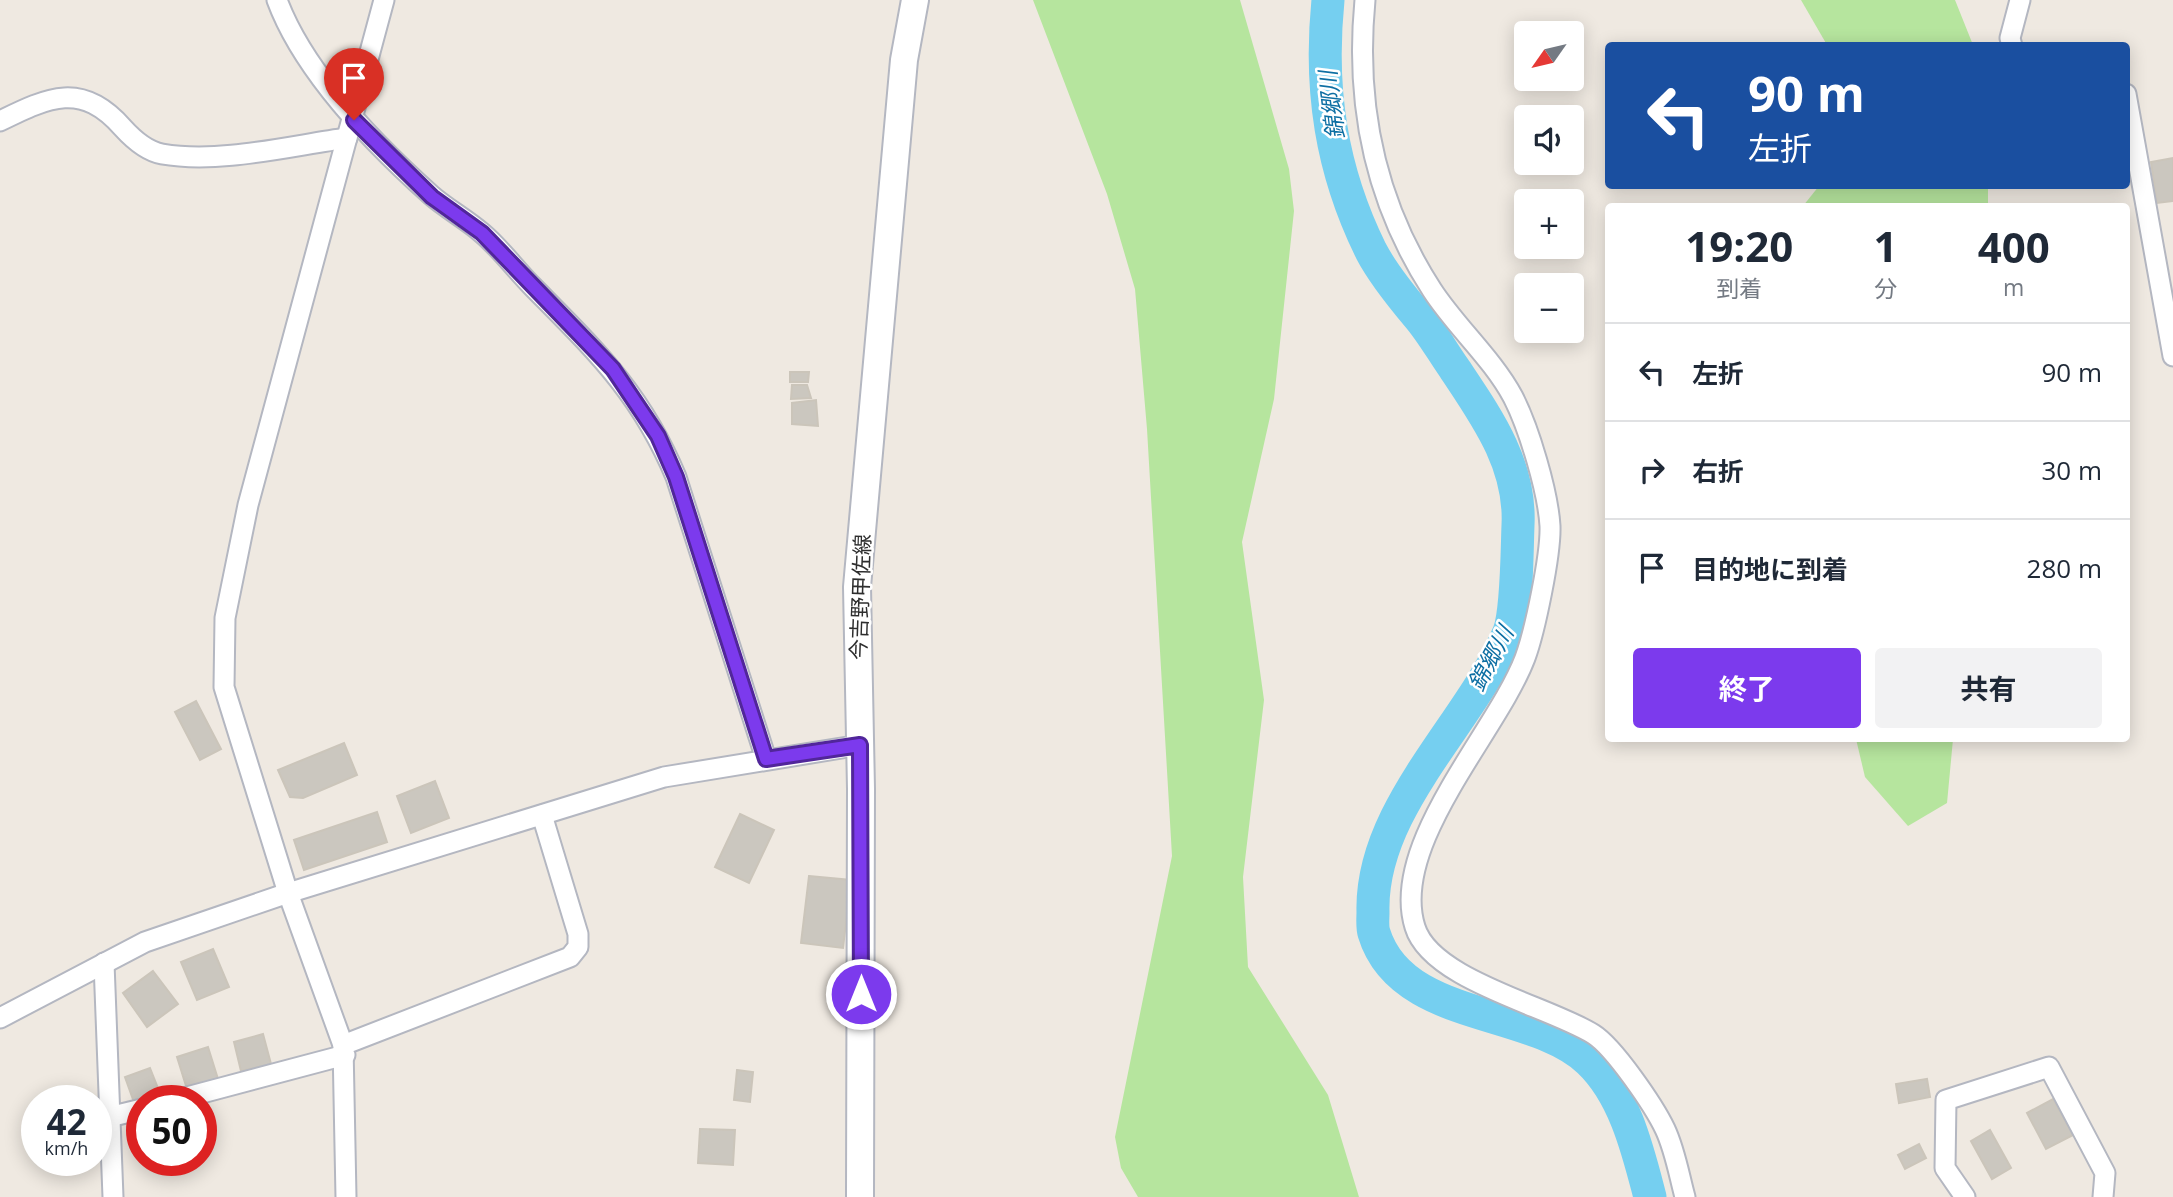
<!DOCTYPE html>
<html lang="ja">
<head>
<meta charset="utf-8">
<style>
  :root { --surface:#fff; --page:#f2f2f3; --text:#1f2937; --muted:#747a83; --line:#e0e1e3; --accent:#7c3aed }
  body { margin:0; font-family:"Open Sans","Noto Sans JP",sans-serif; background:var(--page); color:var(--text); height:100vh; display:flex; flex-direction:column; font-size:26px; white-space:nowrap }
  * { box-sizing:border-box; margin:0 }
  p { font-size:23px; color:var(--muted) }
  .icon { flex:none; width:38px; height:38px; fill:none; stroke:currentColor; stroke-width:2; stroke-linecap:round; stroke-linejoin:round }
  .map { position:relative; flex:1; overflow:hidden }
  .details { position:absolute; left:1605px; top:203px; width:525px; height:539px; display:flex; flex-direction:column; background:var(--surface); border-radius:7px; box-shadow:0 4px 18px #0003 }
  .details>* { flex:none }
  .top-card { position:absolute; left:1605px; top:42px; width:525px; height:147px; border-radius:7px; box-shadow:0 4px 18px #0003; background:#1a4fa0; color:#fff; overflow:hidden }
  .needle { width:46px; rotate:236deg }
  .buttons { position:absolute; left:1514px; top:21px; display:grid; gap:14px }
  .buttons a { display:grid; place-items:center; width:70px; height:70px; border-radius:7px; background:var(--surface); box-shadow:0 4px 18px #0003; font-size:35px }
  .speed { position:absolute; left:21px; top:1085px; display:flex; gap:14px; font-size:35px; font-weight:700; text-align:center }
  .speed>* { display:grid; place-content:center; width:91px; height:91px; border-radius:50%; background:var(--surface); box-shadow:0 4px 18px #0003; line-height:1 }
  .speed small { font-size:18px; font-weight:400 }
  .speed .limit { border:10px solid #d22; background:#fff; color:#111 }
  .pin { position:absolute; display:grid; place-items:center; width:60px; height:60px; color:#fff; margin:-72px -30px; border-radius:50% 50% 50% 0; rotate:-45deg; box-shadow:0 0 7px #0007 }
  .pin .icon { rotate:45deg }
  .me { position:absolute; width:77px; margin:-38px; rotate:0deg; stroke-linejoin:round; filter:drop-shadow(0 0 5px #0008) }
  .turn { display:flex; align-items:center; gap:24px; height:147px; padding:0 28px; font-size:32px }
  .turn .icon { width:91px; height:91px; stroke-width:2.5 }
  .turn b { display:block; font-size:49px; line-height:60px }
  .eta { display:flex; justify-content:space-evenly; align-items:center; height:119px; text-align:center }
  .eta b { font-size:42px; font-weight:700; line-height:49px }
  .action { display:flex; gap:14px; margin-top:auto; padding:14px 28px }
  .action a { flex:1; height:80px; border-radius:7px; background:var(--accent); color:#fff; font-size:28px; font-weight:700; line-height:80px; text-align:center }
  .action a+a { background:var(--page); color:var(--text) }
  ul { padding:0; list-style:none }
  li { display:flex; align-items:center; gap:21px; height:98px; padding:0 28px; border-top:2px solid var(--line) }
  li div { flex:1 }
  li b { display:block; font-size:26px }
  li em { font-style:normal }
  .map>svg:first-child { display:block }
  .green { fill:#b6e59e }
  .lines { fill:none; stroke-linecap:round; stroke-linejoin:round }
  .river { stroke:#75cff0; stroke-width:33 }
  .building { fill:#cbc7bf; stroke:#cbc5ba; stroke-width:2 }
  .street-casing { stroke:#b4b7c1; stroke-width:23 }
  .secondary-casing { stroke:#b4b7c1; stroke-width:30 }
  .street { stroke:#fff; stroke-width:19 }
  .secondary { stroke:#fff; stroke-width:26 }
  .route-casing { stroke:#51269a; stroke-width:18 }
  .route { stroke:#7c3aed; stroke-width:12 }
  .labels { text-anchor:middle; dominant-baseline:central; stroke-width:5; stroke-linejoin:round; paint-order:stroke }
  .street-label { font-size:21px; fill:#2e2e2e; stroke:#fff }
  .water-label { font-size:23px; font-style:italic; fill:#0d6fa3; stroke:#fff }
</style>
</head>
<body>
<div class="map">
<svg width="2173" height="1197" viewBox="0 0 2173 1197">
  <rect width="100%" height="100%" fill="#efe9e1"/>
  <g class="green">
    <polygon points="1033,0 1240,0 1289,169 1294,211 1274,399 1242,542 1264,700 1243,877 1248,967 1328,1095 1359,1197 1138,1197 1121,1168 1115,1137 1172,856 1147,429 1135,289 1107,194"/>
    <polygon points="1801,0 1955,0 1973,45 1827,45"/>
    <polygon points="1819,186 1988,186 1988,206 1803,206"/>
    <polygon points="1856,739 1953,739 1947,803 1908,826 1865,777"/>
  </g>
  <g class="lines">
    <path class="river" d="M1328 0C1319 89 1331 170 1371 251 1383 274 1401 296 1417 315 1431 331 1442 351 1454 368 1486 416 1521 464 1518 525 1517 550 1517 611 1509 632 1471 723 1370 808 1373 912 1373 918 1372 927 1374 933 1401 1022 1532 1007 1589 1061 1625 1095 1638 1151 1650 1197"/>
  </g>
  <g class="building">
    <polygon points="2173,158 2173,201 2157,203 2151,162"/>
    <polygon points="790,372 809,372 808,382 790,382"/>
    <polygon points="792,385 807,385 811,398 791,399"/>
    <polygon points="816,400 818,426 792,424 792,403"/>
    <polygon points="196,701 221,749 200,760 175,712"/>
    <polygon points="344,743 357,775 303,798 290,797 278,770"/>
    <polygon points="435,781 449,818 411,833 397,796"/>
    <polygon points="377,812 387,842 304,870 294,840"/>
    <polygon points="740,814 774,830 749,883 715,867"/>
    <polygon points="809,876 851,880 843,948 801,943"/>
    <polygon points="213,949 229,987 197,1000 181,962"/>
    <polygon points="153,971 178,1004 147,1027 123,993"/>
    <polygon points="263,1034 271,1064 241,1071 234,1042"/>
    <polygon points="208,1047 218,1079 187,1089 177,1057"/>
    <polygon points="150,1068 161,1096 135,1105 125,1077"/>
    <polygon points="737,1070 753,1072 750,1102 734,1100"/>
    <polygon points="1927,1079 1930,1097 1899,1103 1896,1084"/>
    <polygon points="2053,1099 2073,1135 2046,1149 2027,1113"/>
    <polygon points="700,1129 735,1130 733,1165 698,1163"/>
    <polygon points="1990,1130 2011,1168 1992,1179 1971,1141"/>
    <polygon points="1919,1144 1926,1158 1905,1169 1898,1155"/>
  </g>
  <g class="lines">
    <defs>
      <g id="street">
        <path d="M277 0C304 73 374 144 431 195 447 209 466 219 482 233 501 249 516 270 533 287 595 350 641 393 676 477L766 759"/>
        <path d="M1365 0C1355 103 1375 202 1432 290 1456 327 1492 358 1513 397 1529 428 1548 492 1550 526 1551 554 1535 631 1525 658 1497 732 1389 844 1415 927 1431 980 1548 1006 1593 1034 1614 1047 1654 1106 1665 1129 1675 1150 1679 1175 1685 1197"/>
        <polyline points="2012,46 2010,38 2020,0"/>
        <polyline points="2126,94 2173,356"/>
        <path d="M0 121C49 97 82 81 123 128 133 139 146 151 162 154 219 164 289 146 347 138"/>
        <polyline points="104,963 113,1197"/>
        <polyline points="0,1018 145,942 288,893 664,777 860,745"/>
        <polyline points="343,1045 570,957 578,947 578,934 542,815"/>
        <polyline points="172,1101 345,1055"/>
        <polyline points="109,1117 142,1109"/>
        <polyline points="346,1197 343,1045 288,893 224,687 225,618 248,505 384,0"/>
        <polyline points="1965,1197 1945,1168 1946,1100 2049,1067 2105,1173 2103,1197"/>
      </g>
      <polyline id="secondary" points="860,1197 861,789 857,587 904,60 915,0"/>
    </defs>
    <use href="#street" class="street-casing"/>
    <use href="#secondary" class="secondary-casing"/>
    <use href="#street" class="street"/>
    <use href="#secondary" class="secondary"/>
  </g>
  <g class="lines">
    <defs>
      <polyline id="route" points="354,120 432,197 482,233 613,369 658,436 676,477 766,759 860,745 861,994"/>
    </defs>
    <use href="#route" class="route-casing"/>
    <use href="#route" class="route"/>
  </g>
  <g class="labels">
    <g class="street-label">
      <text transform="translate(860 597) rotate(-88)">今吉野甲佐線</text>
    </g>
    <g class="water-label">
      <text transform="translate(1331 105) rotate(-97)">錦郷川</text>
      <text transform="translate(1490 658) rotate(-62)">錦郷川</text>
    </g>
  </g>
</svg>
<div class="buttons">
<a><svg class="needle" viewBox="-14 -14 28 28"><path d="M0-13l5 13h-10z" fill="#e53935"/><path d="M0 13l5-13h-10z" fill="#747a83"/></svg></a>
<a><svg class="icon" aria-label="sound" viewBox="0 0 24 24"><path d="M4 9h4l5-4v14l-5-4H4zM17 9q2 3 0 6"/></svg></a>
<a>+</a>
<a>−</a>
</div>
<div class="speed"><div>42<small>km/h</small></div><div class="limit">50</div></div>
<div class="pin" style="left:354px;top:120px;background:#d93025"><svg class="icon" aria-label="arrive" viewBox="0 0 24 24"><path d="M6 21V4h12l-3 4 3 4H6"/></svg></div>
<svg class="me" style="left:861px;top:994px" viewBox="-20 -20 40 40"><circle r="17" fill="#7c3aed" stroke="#fff" stroke-width="3"/><path d="M0-11L8 9 0 5-8 9z" fill="#fff"/></svg>
<div class="top-card">
<div class="turn"><svg class="icon" aria-label="left" viewBox="0 0 24 24"><path d="M17 20v-9H6M10 6l-5 5 5 5"/></svg><div><b>90 m</b>左折</div></div>
</div>
<section class="details">
<div class="eta">
<div><b>19:20</b><p>到着</p></div>
<div><b>1</b><p>分</p></div>
<div><b>400</b><p>m</p></div>
</div>
<ul>
<li><svg class="icon" aria-label="left" viewBox="0 0 24 24"><path d="M17 20v-9H6M10 6l-5 5 5 5"/></svg><div><b>左折</b></div><em>90 m</em></li>
<li><svg class="icon" aria-label="right" viewBox="0 0 24 24"><path d="M7 20v-9h11M14 6l5 5-5 5"/></svg><div><b>右折</b></div><em>30 m</em></li>
<li><svg class="icon" aria-label="arrive" viewBox="0 0 24 24"><path d="M6 21V4h12l-3 4 3 4H6"/></svg><div><b>目的地に到着</b></div><em>280 m</em></li>
</ul>
<div class="action"><a>終了</a><a>共有</a></div>
</section>
</div>
</body>
</html>
